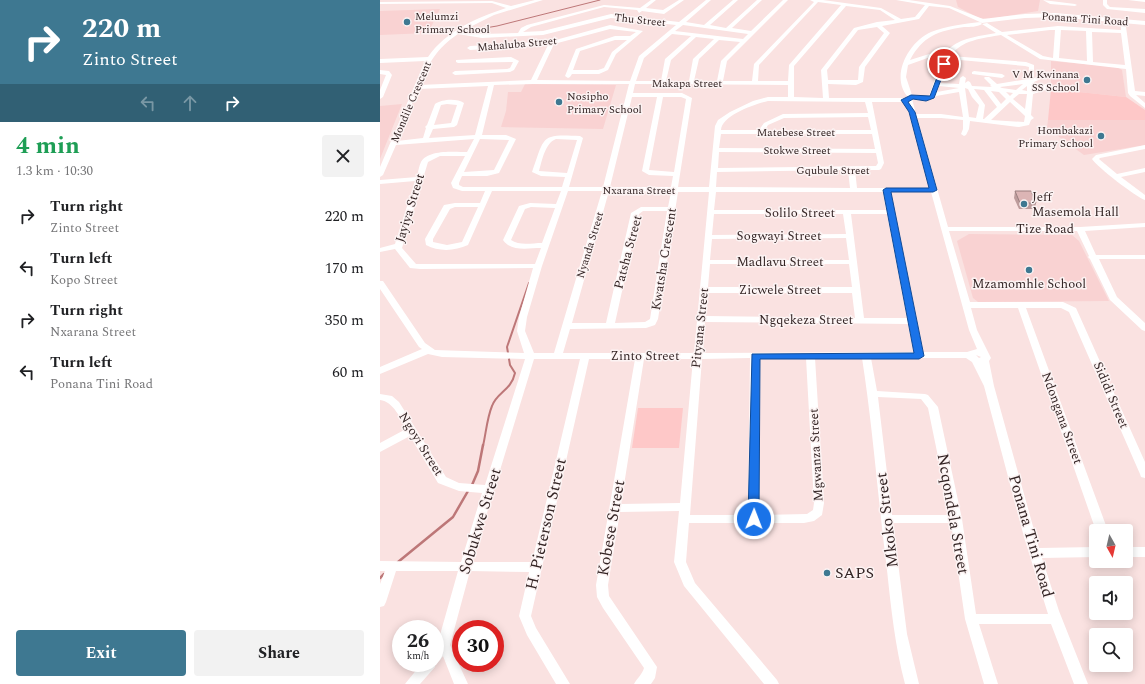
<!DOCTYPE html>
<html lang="en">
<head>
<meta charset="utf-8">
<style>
  :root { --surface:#fff; --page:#f2f2f2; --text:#202124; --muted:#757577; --accent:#3e7891 }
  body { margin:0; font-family:Spectral,serif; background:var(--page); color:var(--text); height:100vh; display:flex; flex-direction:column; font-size:15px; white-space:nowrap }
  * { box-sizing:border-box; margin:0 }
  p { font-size:13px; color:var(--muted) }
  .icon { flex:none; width:22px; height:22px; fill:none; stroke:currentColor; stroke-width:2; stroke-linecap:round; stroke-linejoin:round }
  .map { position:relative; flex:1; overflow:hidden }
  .panel { display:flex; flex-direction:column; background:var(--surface); width:380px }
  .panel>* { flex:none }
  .hud { background:#3e7891; color:#fff; overflow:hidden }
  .needle { width:26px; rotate:172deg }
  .tools { position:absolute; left:709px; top:524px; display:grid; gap:8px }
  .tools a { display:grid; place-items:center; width:44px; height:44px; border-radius:4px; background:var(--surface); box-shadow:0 2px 10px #0003; font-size:20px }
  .speed { position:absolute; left:12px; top:620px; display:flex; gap:8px; font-size:20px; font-weight:700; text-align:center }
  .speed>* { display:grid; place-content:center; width:52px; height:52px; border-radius:50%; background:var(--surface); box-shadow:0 2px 10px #0003; line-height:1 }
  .speed small { font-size:10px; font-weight:400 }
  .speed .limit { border:6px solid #d22; background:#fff; color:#111 }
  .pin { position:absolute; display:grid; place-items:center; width:34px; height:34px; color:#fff; margin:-17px; border:2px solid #fff; border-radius:50%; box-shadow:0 1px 4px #0007 }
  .me { position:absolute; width:44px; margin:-22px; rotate:1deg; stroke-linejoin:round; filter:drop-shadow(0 0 3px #0008) }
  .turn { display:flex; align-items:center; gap:14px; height:84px; padding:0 16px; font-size:18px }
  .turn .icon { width:52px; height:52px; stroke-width:2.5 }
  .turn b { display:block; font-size:28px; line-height:34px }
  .lanes { display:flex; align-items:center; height:38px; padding:0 16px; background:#0003; justify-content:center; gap:20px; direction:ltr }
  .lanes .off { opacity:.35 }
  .round { display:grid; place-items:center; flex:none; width:42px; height:42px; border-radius:4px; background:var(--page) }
  .headline { display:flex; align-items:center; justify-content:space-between; height:68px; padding:0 16px }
  h1 { font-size:24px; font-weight:700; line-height:30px; color:#1e9e55 }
  .button { display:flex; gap:8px; margin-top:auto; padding:8px 16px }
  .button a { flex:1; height:46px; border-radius:4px; background:var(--accent); color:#fff; font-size:16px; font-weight:700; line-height:46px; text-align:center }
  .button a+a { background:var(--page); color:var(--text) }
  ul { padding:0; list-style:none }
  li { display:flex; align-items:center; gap:12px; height:52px; padding:0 16px }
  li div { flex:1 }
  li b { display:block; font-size:15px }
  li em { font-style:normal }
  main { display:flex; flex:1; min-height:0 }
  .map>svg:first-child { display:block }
  .built { fill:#f9d2d2 }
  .green { fill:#fec8c8 }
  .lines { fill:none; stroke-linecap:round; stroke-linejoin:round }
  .stream-far2 { stroke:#bd7778; stroke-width:1 }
  .stream-far1 { stroke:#bd7778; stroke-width:2 }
  .stream { stroke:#bd7778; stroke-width:2.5 }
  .minor { fill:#fff; fill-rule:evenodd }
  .wall { fill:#bd9c9c }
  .building { fill:#dcb5b5; stroke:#9a7f7f }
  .route { fill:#1a73e8; stroke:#114b97 }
  .poi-dot { fill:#3e7891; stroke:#fcf3f3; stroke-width:1.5 }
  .labels { text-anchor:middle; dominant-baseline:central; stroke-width:3; stroke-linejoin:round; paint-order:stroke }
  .far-poi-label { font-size:11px; fill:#332424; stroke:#fcf3f3; text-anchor:start }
  .far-street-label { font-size:11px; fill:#332424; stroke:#fcf3f3 }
  .poi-label { font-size:13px; fill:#332424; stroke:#fcf3f3; text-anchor:start }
  .street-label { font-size:13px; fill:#332424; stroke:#fcf3f3 }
  .near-street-label { font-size:16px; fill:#332424; stroke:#fcf3f3 }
  .near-poi-label { font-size:16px; fill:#332424; stroke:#fcf3f3; text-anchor:start }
</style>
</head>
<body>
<main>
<section class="panel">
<div class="hud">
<div class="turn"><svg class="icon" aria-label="right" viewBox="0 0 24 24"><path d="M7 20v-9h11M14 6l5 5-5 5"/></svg><div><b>220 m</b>Zinto Street</div></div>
<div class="lanes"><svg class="icon off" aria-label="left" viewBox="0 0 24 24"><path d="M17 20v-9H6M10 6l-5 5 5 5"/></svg><svg class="icon off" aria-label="ahead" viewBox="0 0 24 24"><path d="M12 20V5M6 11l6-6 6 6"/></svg><svg class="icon" aria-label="right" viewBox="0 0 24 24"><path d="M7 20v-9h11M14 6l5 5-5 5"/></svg></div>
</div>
<div class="headline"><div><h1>4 min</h1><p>1.3 km · 10:30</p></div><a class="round"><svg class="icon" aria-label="close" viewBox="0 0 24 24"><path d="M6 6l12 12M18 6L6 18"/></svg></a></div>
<ul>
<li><svg class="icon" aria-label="right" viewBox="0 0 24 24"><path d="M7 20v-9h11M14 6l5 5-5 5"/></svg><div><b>Turn right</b><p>Zinto Street</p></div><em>220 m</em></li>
<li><svg class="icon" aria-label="left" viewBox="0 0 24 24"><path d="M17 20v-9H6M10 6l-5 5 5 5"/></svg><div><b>Turn left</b><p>Kopo Street</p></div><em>170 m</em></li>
<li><svg class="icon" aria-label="right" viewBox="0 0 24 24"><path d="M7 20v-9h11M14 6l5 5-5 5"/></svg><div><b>Turn right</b><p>Nxarana Street</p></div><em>350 m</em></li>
<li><svg class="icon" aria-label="left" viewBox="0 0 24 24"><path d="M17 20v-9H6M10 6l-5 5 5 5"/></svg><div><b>Turn left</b><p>Ponana Tini Road</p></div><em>60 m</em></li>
</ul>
<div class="button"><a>Exit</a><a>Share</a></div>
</section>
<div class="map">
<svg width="765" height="684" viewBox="0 0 765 684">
  <rect width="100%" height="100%" fill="#fae2e1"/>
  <g class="built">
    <polygon points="576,0 660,0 658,11 609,19 599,18 578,7"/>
    <polygon points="60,9 48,33 0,35 0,11"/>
    <polygon points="671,61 737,67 742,70 746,97 671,89"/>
    <polygon points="145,84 236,85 223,129 121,127 126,111 128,92 141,92"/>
    <polygon points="22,104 0,159 0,106"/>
    <polygon points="668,120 765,120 765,145 704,155 667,128"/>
    <polygon points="589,234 692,235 699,241 729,301 598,302 593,298 577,241"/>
  </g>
  <g class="green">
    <polygon points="671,89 746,97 765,110 765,120 668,120"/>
    <polygon points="258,408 303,408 299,448 252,448"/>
  </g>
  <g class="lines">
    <polyline class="stream-far2" points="87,31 117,26 220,0"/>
    <path class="stream-far1" d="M103 446C106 433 107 418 112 406 117 392 131 391 135 373L130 365 127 347 149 283"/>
    <g class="stream">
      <polyline points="92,485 98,471 103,445"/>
      <polyline points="18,562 73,517 88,491"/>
      <polyline points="0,578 4,574"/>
    </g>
    <g class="minor">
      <path d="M155 0H163L114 15 82 31 102 34 138 33 141 28 147 25 224 5 260 8 271 0H276L266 8 283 10 299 0H304L284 14 262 11 259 13 257 10 224 7 151 27 143 32 163 31 231 14 299 22 326 0H331L306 22 324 25 353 0H358L330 25 346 28 377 0H382L352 28 371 31 403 0H408L347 61 343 81H372L374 64 434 2 430 0H443L501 8 521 19 535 17 545 5 516 0H529L570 6 603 19 645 14 675 13 765 21V25L675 17 645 18 602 23 569 8 549 6 539 19 502 26 510 33 485 67 483 82 476 85 448 84 449 98H523L526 100 523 102H492L504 163 501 169 499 170H475L477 188H550L530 116 527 100 529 98C509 78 528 42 551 32 566 26 584 24 600 22L602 24 607 23 622 32 678 26 741 30V26L746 27 755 91 765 92V96L756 95 765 103V108L750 96 748 93 746 69 660 59 621 35C604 38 580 40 571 56L646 62 654 65V78L660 76 663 78 654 82 653 90 662 88 665 84 670 85 666 90 653 94 651 115 654 118 651 120 649 125 639 127 590 121 589 129 586 135 584 136 581 134 583 129V120L561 118H537L568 227H700L765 223V227L705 231 716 255H765V259H719L737 297 765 323V331L762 330 730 300 710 259 708 257 709 256 697 231H569L590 302H683L696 308 765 462V478L761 477 760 474 689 312 681 308H646L728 531H716L638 308H591L597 330 611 358 609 361 614 386 659 548 716 547V557L662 558 679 611 708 684H694L671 624H599L618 684H604L585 619 571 523H513L527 634 539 684H525C515 646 511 608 507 570 498 499 493 429 482 358H435L444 503 442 515 434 521 424 523H309L306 562 315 583 397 680 399 684H384L304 586 294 562 299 511 240 512 228 585 229 596 277 667 275 678 271 684H254C257 678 262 675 264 668L223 608 217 597 216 585 255 359H209L151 616 156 628 190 684H176L147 635 139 616 149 572 90 571 70 645 88 684H74L63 656 60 660 56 661 55 667 40 684H25L42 663H55V647L58 642 78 571H16L6 602 4 606 0 607V584L5 571H0V561L81 562 102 493 79 491 58 483 30 436 0 452V443L26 429C20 418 14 402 0 400V394L12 396 19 402 66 477 79 483 105 485 145 359 62 357 48 354 0 374V367L42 349 39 347 0 289V281H3L45 343 55 350 144 353 137 331 139 317 153 268 40 269 30 268 15 249 0 252V248L15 244 35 181 0 184V180L37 177C38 172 39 166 41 162 48 149 76 152 87 152L94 139 16 145 3 175 0 177V167L45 61 0 63V59L48 57C66 31 96 18 126 8L112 3 0 4V2L112 1 131 6ZM438 2 461 5 409 65 408 81H378L379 65ZM466 6 500 10 515 20 497 22 474 28 441 70 443 98 414 97V66ZM231 18 296 25 259 56 250 81 157 80 174 44 230 29 256 32 250 36H235L196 49 185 76 188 78 190 77 192 74H219L228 70 236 54 263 31 230 25 172 41 90 46 87 48 90 50 168 45 151 80 40 85C49 62 57 48 78 34L102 38 163 35ZM602 24 616 33C602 36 583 37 571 47 560 56 555 82 549 96L546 97 532 95 526 77 528 65 567 51 562 50 530 60C543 36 558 31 584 27 590 27 597 27 602 24ZM303 25 368 34 363 39 295 31ZM497 27 504 33 479 67 478 80H448L447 70 478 30ZM670 30H675L673 58 663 56 627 35ZM681 30 706 31 707 61 679 58ZM712 32 741 33 745 65 713 62ZM292 34 311 36 285 59 281 81H256L264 58ZM316 37 334 39 313 59 309 81H286L291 60ZM235 40H247L232 52 224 68 218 70H193L200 51ZM339 40 360 42 341 61 337 81H314L319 59ZM569 59 645 66 649 67 648 79 617 84 609 77H605L604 78 611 85 610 86 612 87 592 86 590 82 588 81 585 83 586 78 583 76 580 78 579 84 560 83ZM153 84H249L223 187H189L203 138 200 136C160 134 165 136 152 172L161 176 185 177 182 187H83L79 185V183L82 176H107L119 173 136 139 126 135H102L114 85ZM255 84 408 85V97H388L373 101 350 112 338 120 335 126 329 187H298L312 98 302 93H253ZM643 84 636 90 622 88 620 87ZM108 86 95 135 49 138 53 129 74 127 77 125 84 103C77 98 62 99 55 104L47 125 45 127 46 128 43 138 17 141 38 89ZM559 86 579 88 557 92ZM647 86V91L642 90ZM585 88 588 89 592 97 599 105 596 118 589 117ZM594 89 604 90 617 107 604 119H603L605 105ZM611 91 619 92 626 99 621 104ZM579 92 583 117 561 114H536L532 99 546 101 554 98 556 96ZM626 92 633 93 630 96ZM639 94H647L645 109 633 99ZM252 97H277L262 171 269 175 293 176 291 187H230ZM283 97H301L306 99 294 172 269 170ZM388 101 485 102 488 113 403 114 384 123 379 130H341C342 115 375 104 388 101ZM630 102 645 116 644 122 611 120ZM67 104 77 105 71 123 54 125 61 105ZM488 117 491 130H385L388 125 404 118ZM341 134H492L495 149 339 148ZM100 139 129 140 114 170 84 172ZM176 139 197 140 187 173 159 171C162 161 165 143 176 139ZM339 152 496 153 498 163 496 166 338 168ZM60 156H85L71 183 73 188 82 191H105L100 203H75L64 205 45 239 46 245C59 252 75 251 88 245L112 191H181L176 204 150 203 139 206 123 240C131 252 148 248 161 248L155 264H36L22 248 48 162ZM468 170 470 188 336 187 337 172ZM188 191H222L174 353H154L145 331 147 317 162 266ZM229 191 291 192 288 207H261L251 213 226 323H192ZM298 192H329L314 353H183L190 329 266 328 275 325 278 319ZM336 192H503L506 210H334ZM510 192H551L589 330 597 349 587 352H543ZM75 207H98L82 242 67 245 53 242V239L70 209ZM151 207 175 208 162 243C152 243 139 246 131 240L145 209ZM263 211H287L270 319 265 322 235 323 259 214ZM334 214H463L466 234 332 235ZM471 214H507L527 318H484ZM466 238 469 260H330L332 239ZM330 264H469L472 287H328ZM328 293H472L475 318 326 316ZM325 322 528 324 534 352 323 353ZM596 355 601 357 599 358ZM370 358 368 515H310L322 359ZM380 358H426L434 503 433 510 427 514 380 515ZM491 358H586L592 362 604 386 644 537 668 614H596L582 519 558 407 548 395 545 394 497 391ZM154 359H200L152 562H92ZM264 359H313L300 503 241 504ZM498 397 541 399 548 408 570 515H512Z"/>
      <polygon points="663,0 695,4 697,5 695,6 670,4"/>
      <polygon points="723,0 727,0 727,4 730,7 765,9 765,13 727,9 723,5"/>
      <polygon points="748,0 765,0 765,2"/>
      <polygon points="131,57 139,61 134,70 130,72 75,75 72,73 75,71 127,69 130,68 133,62 78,63 76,62 76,60"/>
      <polygon points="0,70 9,71 12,75 3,97 0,99 0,90 6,75 0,74"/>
      <polygon points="594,71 622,74 625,76 622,78 592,74 592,72"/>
      <path d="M765 145V149L720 158 719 159 737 174 765 168V172L741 177 765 195V200C756 197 717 167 712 159L716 155Z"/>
      <rect x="746" y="547" width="19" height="10"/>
    </g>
  </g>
  <polygon class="wall" points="635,191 656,203 655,209 639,209 634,198"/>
  <polygon class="building" points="635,191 651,191 656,203 640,203"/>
  <polygon class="route" points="564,62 567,64 554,98 546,101 533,99 528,102 535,112 557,190 553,192 511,192 544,356 539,359 380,359 379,519 378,522 370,522 368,519 372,354 534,353 503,190 506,188 549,188 529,112 521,100 531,95 550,96 562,64"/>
  <g class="poi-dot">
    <circle cx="27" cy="22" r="4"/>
    <circle cx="707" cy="80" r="4"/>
    <circle cx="179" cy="102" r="4"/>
    <circle cx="721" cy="136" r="4"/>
    <circle cx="644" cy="204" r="4"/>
    <circle cx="649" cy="270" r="4"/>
    <circle cx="447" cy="573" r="4"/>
  </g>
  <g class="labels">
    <g class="far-poi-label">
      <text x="35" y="16">Melumzi<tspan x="35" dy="13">Primary School</tspan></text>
      <text x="699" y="74" text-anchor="end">V M Kwinana<tspan x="699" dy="13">SS School</tspan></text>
      <text x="187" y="96">Nosipho<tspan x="187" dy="13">Primary School</tspan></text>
      <text x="713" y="130" text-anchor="end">Hombakazi<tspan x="713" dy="13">Primary School</tspan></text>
    </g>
    <g class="far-street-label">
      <text transform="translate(705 19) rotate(4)">Ponana Tini Road</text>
      <text transform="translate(260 20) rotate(6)">Thu Street</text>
      <text transform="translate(137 44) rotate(-5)">Mahaluba Street</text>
      <text x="307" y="83">Makapa Street</text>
      <text transform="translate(31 102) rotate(-67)">Mondile Crescent</text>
      <text x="416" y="132">Matebese Street</text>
      <text x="417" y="150">Stokwe Street</text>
      <text x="453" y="170">Gqubule Street</text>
      <text x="259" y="190">Nxarana Street</text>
      <text transform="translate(210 245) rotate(-73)">Nyanda Street</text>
    </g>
    <g class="poi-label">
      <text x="652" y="197">Jeff<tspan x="652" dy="15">Masemola Hall</tspan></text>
      <text x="649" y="284" text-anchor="middle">Mzamomhle School</text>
    </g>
    <g class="street-label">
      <text transform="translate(30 208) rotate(-73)">Jayiya Street</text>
      <text x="420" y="213">Solilo Street</text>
      <text x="665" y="229">Tize Road</text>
      <text x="399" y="236">Sogwayi Street</text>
      <text transform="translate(248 252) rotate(-75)">Patsha Street</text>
      <text transform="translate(284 259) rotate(-81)">Kwatsha Crescent</text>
      <text x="400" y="262">Madlavu Street</text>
      <text x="400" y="290">Zicwele Street</text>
      <text x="426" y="320">Ngqekeza Street</text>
      <text transform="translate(320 328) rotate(-84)">Pityana Street</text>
      <text x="265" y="356">Zinto Street</text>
      <text transform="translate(731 395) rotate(67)">Sididi Street</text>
      <text transform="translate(682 418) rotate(70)">Ndongana Street</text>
      <text transform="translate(41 444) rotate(58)">Ngoyi Street</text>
      <text transform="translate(436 455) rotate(-93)">Mgwanza Street</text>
    </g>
    <g class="near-street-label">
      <text transform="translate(573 514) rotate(80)">Ncqondela Street</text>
      <text transform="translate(507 520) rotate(-97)">Mkoko Street</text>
      <text transform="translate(100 521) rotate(-73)">Sobukwe Street</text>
      <text transform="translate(166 524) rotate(-77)">H. Pieterson Street</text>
      <text transform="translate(231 528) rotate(-80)">Kobese Street</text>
      <text transform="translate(651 536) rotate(74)">Ponana Tini Road</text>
    </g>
    <g class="near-poi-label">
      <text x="455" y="573">SAPS</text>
    </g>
  </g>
</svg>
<div class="tools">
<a><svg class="needle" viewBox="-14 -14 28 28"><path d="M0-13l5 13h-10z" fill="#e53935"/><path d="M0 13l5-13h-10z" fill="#757577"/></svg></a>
<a><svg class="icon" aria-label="sound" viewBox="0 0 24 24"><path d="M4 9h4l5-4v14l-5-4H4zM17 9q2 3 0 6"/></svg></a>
<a><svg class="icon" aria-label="search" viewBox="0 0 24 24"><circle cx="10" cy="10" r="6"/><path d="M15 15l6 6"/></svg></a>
</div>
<div class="speed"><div>26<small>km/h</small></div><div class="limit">30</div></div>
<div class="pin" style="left:564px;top:64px;background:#d93025"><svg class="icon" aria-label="arrive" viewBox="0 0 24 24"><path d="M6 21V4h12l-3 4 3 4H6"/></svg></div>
<svg class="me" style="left:374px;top:519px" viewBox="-20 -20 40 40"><circle r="17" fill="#1a73e8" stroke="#fff" stroke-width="3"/><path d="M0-11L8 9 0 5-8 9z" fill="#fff"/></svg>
</div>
</main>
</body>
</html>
